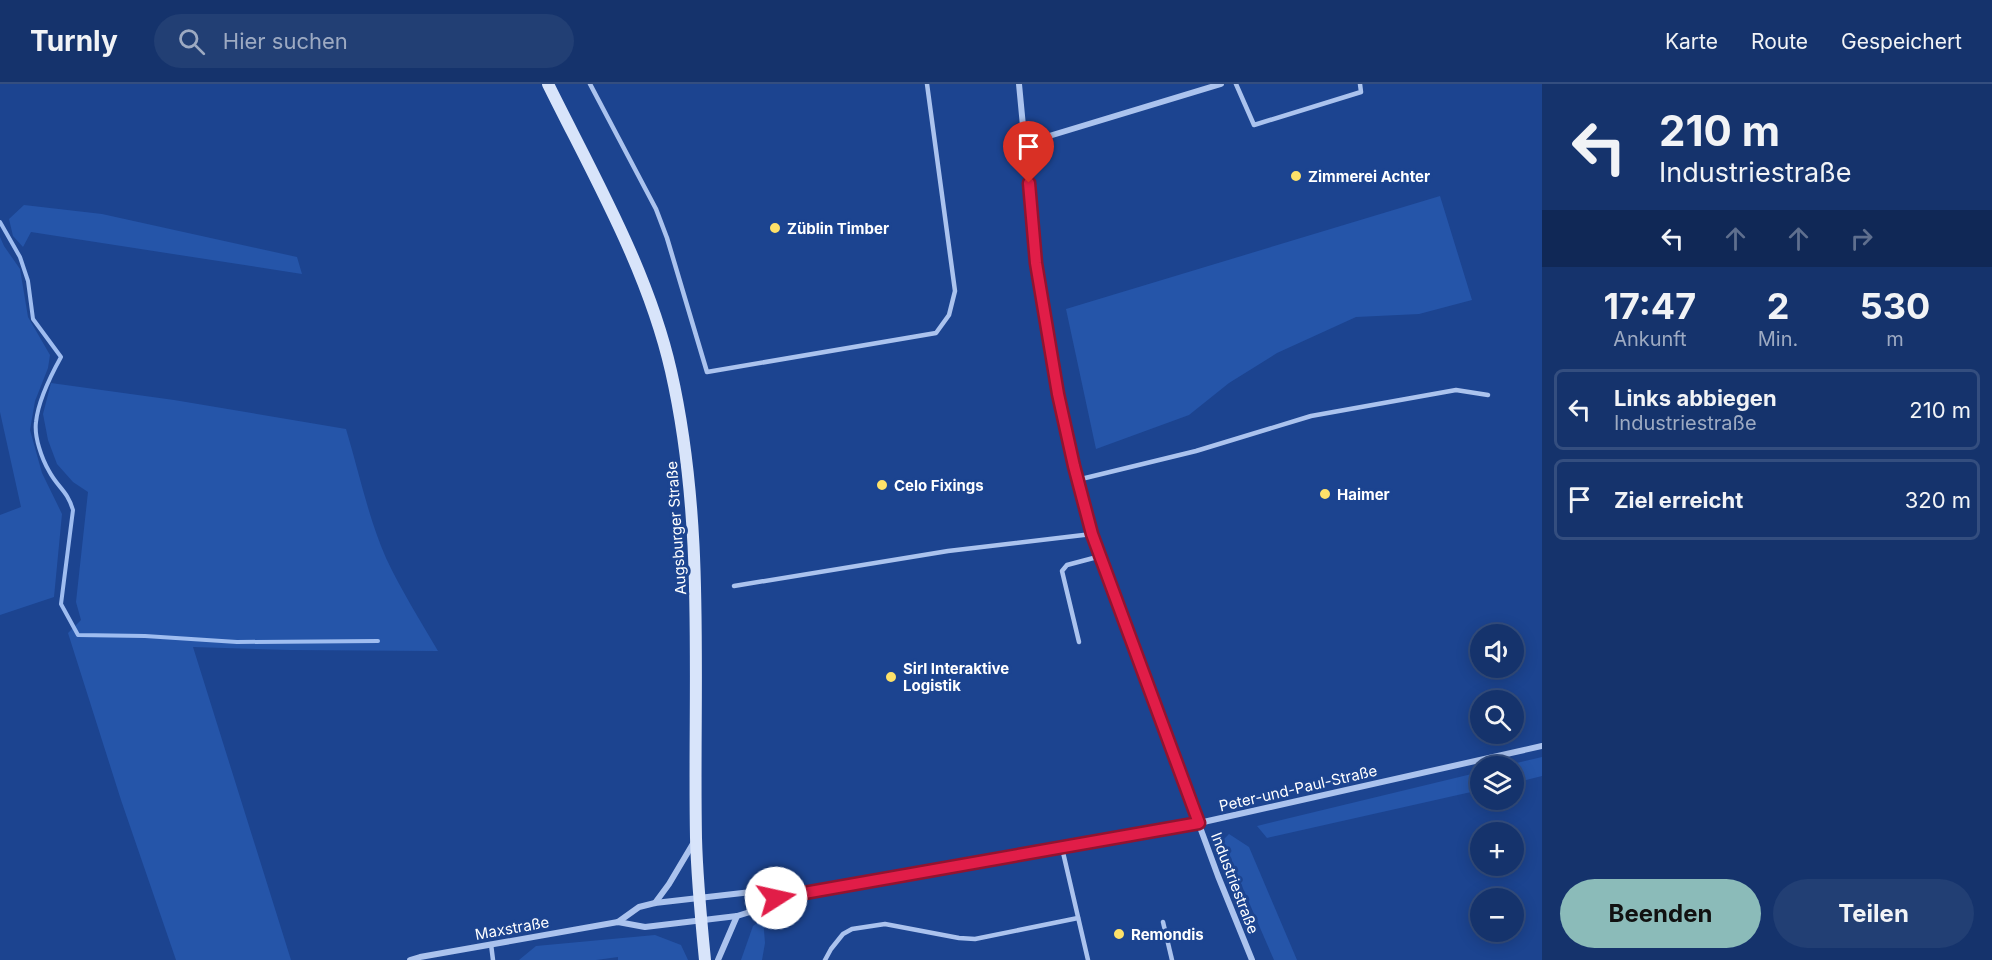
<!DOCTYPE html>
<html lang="de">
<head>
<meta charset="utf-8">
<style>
  :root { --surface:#15336c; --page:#223f74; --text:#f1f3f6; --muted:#9daac2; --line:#344e7f; --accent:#8bbbb9 }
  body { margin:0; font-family:Inter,sans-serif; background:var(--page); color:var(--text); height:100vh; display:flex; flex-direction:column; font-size:22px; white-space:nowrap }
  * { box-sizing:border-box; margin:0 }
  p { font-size:20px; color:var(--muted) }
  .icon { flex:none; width:33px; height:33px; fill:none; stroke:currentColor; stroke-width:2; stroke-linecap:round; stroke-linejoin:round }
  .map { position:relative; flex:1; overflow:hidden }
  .details { display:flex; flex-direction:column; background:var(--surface); width:450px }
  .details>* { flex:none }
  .top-card { background:#15336c; color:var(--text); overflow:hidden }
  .tools { position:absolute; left:1470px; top:540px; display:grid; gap:12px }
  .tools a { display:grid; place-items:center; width:54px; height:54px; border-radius:50%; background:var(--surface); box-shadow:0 3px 15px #0003,0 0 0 2px var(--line); font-size:30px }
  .pin { position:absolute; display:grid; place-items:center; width:51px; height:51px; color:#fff; margin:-62px -26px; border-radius:50% 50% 50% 0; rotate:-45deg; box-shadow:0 0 6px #0007 }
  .pin .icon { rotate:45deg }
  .me { position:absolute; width:66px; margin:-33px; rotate:80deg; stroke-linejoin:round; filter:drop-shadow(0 0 4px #0008) }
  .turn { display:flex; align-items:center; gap:21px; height:126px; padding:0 18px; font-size:27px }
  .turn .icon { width:78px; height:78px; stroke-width:2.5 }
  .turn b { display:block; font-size:42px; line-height:51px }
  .lanes { display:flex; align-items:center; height:57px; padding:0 18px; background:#0003; justify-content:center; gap:30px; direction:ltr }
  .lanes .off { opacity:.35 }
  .eta { display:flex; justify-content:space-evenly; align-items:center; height:102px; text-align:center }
  .eta b { font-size:36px; font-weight:700; line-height:42px }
  .primary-button { display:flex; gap:12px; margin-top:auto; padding:12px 18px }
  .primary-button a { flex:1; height:69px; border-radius:36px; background:var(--accent); color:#111; font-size:24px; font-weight:700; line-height:69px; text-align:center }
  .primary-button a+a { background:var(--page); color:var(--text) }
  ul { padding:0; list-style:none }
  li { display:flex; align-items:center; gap:18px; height:81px; margin:0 12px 9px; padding:0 6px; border:3px solid var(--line); border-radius:9px }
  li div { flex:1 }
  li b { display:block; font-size:22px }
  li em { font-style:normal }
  header { display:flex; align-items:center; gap:36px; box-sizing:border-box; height:84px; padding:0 30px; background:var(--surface); border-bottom:2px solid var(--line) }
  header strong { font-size:28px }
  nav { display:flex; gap:33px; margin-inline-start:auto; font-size:21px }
  .search { width:420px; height:54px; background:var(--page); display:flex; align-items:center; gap:15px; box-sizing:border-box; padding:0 21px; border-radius:33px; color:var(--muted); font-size:22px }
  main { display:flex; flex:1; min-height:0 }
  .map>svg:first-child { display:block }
  .green { fill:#2555a9 }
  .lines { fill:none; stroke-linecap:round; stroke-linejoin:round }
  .stream { stroke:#9fbdf0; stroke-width:4 }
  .service { stroke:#abc3ee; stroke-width:4.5 }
  .minor { stroke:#abc3ee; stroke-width:6 }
  .secondary { stroke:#d8e4fa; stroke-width:12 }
  .route-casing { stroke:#92132f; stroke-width:15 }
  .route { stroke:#e11d48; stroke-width:10 }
  .poi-dot { fill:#fee169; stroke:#1c4490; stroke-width:2 }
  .labels { text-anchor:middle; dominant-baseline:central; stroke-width:6; stroke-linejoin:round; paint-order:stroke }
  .poi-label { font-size:15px; font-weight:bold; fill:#fff; stroke:#1c4490; text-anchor:start }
  .street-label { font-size:15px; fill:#fff; stroke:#1c4490 }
</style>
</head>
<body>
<header>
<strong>Turnly</strong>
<div class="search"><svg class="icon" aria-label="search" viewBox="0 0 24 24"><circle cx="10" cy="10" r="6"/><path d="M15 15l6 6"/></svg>Hier suchen</div>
<nav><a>Karte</a><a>Route</a><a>Gespeichert</a></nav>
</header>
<main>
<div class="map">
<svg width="1542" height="876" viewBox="0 0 1542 876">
  <rect width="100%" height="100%" fill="#1c4490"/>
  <g class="green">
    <polygon points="1440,112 1472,216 1419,230 1356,233 1277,269 1229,299 1189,331 1096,365 1066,225"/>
    <polygon points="24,121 102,130 297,173 302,190 31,148 23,163 13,152 9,135"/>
    <polygon points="0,153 4,162 20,185 28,233 50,271 48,284 35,317 30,346 42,389 62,430 54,513 0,531 0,431 21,423 0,328"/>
    <path d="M51 299 174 316 346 345C359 388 368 433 386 474 401 506 420 536 438 567L290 566 193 563 291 876H176L121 716 68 549 81 536 76 518 88 408 73 398 57 380 48 356 43 330Z"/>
    <polygon points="1542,673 1542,692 1514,699 1514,682 1504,682"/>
    <polygon points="1480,688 1480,706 1267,754 1257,742"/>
    <polygon points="1229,750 1249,763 1297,876 1274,876 1235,786 1221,778 1217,762"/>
    <polygon points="763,834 765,859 762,876 741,876 753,842"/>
    <polygon points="655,851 681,861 688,876 618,876 618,873 596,876 519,876 536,862"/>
  </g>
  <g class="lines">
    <path class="stream" d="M0 138 20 173 28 197 33 235 61 273C51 291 38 318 36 338 34 353 42 375 49 387 58 404 67 406 73 426L61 520 78 551 145 552 237 558 378 557"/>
    <g class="service">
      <polyline points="590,0 656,125 667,154 707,288 936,249 949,231 955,207 927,0"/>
      <polyline points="1236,0 1254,41 1361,8 1360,0"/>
      <polyline points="1077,396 1196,367 1311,332 1456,306 1488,311"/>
      <polyline points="734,502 948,467 1092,450"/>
      <polyline points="1079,558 1062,487 1067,481 1101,472"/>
      <polyline points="1062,764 1088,876"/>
      <polyline points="1163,838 1172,876"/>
      <polyline points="491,860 493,876"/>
      <polyline points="825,876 831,865 843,850 852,845 885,840 959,854 975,855 1078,834"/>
    </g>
    <g class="minor">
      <polyline points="1019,0 1036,179 1057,310 1074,382 1092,450 1218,792 1252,876"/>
      <polyline points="1026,59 1221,0"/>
      <polyline points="655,819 669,800 694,758"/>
      <polyline points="618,838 639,823 655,819 760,807 776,814 1199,739 1542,662"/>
      <polyline points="410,876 420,873 618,838 645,843 737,832 769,822 776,814"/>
      <polyline points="718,876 737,832"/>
    </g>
    <path class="secondary" d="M548 0C594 93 648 186 671 287 706 441 693 598 696 754 697 795 701 835 705 876"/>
  </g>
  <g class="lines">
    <defs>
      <polyline id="route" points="776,814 1199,739 1092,450 1074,382 1058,310 1036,179 1029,99"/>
    </defs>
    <use href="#route" class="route-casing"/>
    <use href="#route" class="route"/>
  </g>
  <g class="poi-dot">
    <circle cx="1296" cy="92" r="6"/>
    <circle cx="775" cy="144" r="6"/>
    <circle cx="882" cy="401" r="6"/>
    <circle cx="1325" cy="410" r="6"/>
    <circle cx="891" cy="593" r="6"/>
    <circle cx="1119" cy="850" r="6"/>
  </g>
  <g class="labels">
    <g class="poi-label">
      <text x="1308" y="92">Zimmerei Achter</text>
      <text x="787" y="144">Züblin Timber</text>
      <text x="894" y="401">Celo Fixings</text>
      <text x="1337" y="410">Haimer</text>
      <text x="903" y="584">Sirl Interaktive<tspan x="903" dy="17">Logistik</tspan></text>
      <text x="1131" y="850">Remondis</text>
    </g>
    <g class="street-label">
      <text transform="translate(676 444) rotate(-94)">Augsburger Straße</text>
      <text transform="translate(1298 704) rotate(-13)">Peter-und-Paul-Straße</text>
      <text transform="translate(1235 799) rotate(69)">Industriestraße</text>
      <text transform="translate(512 844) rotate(-10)">Maxstraße</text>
    </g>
  </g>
</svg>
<div class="tools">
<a><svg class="icon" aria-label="sound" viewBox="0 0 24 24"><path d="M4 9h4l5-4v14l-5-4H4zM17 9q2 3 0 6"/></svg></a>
<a><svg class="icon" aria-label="search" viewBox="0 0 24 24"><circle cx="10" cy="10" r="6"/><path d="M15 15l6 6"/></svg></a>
<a><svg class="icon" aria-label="layers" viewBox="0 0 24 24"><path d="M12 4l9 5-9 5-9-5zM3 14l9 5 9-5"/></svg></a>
<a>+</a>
<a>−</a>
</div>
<div class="pin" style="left:1029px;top:99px;background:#d93025"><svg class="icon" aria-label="arrive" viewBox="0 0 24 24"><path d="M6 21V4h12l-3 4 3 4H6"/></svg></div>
<svg class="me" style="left:776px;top:814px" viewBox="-20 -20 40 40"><circle r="19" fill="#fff"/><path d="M0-13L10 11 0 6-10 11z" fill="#e11d48"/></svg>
</div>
<section class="details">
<div class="top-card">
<div class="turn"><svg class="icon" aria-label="left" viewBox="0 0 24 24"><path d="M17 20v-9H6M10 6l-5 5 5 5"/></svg><div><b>210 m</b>Industriestraße</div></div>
<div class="lanes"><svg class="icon" aria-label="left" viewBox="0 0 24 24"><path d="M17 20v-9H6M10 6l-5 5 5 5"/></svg><svg class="icon off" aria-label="ahead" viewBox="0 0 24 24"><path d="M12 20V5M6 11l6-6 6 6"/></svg><svg class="icon off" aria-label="ahead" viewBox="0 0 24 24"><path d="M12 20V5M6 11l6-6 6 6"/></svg><svg class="icon off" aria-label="right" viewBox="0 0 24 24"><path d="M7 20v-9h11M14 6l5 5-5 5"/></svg></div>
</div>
<div class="eta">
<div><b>17:47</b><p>Ankunft</p></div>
<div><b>2</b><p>Min.</p></div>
<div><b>530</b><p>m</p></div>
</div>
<ul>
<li><svg class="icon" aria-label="left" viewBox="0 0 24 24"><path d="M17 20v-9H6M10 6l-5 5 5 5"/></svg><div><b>Links abbiegen</b><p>Industriestraße</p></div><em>210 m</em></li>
<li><svg class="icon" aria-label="arrive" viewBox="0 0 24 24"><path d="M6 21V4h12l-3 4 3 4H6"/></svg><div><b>Ziel erreicht</b></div><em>320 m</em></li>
</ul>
<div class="primary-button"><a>Beenden</a><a>Teilen</a></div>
</section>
</main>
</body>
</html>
